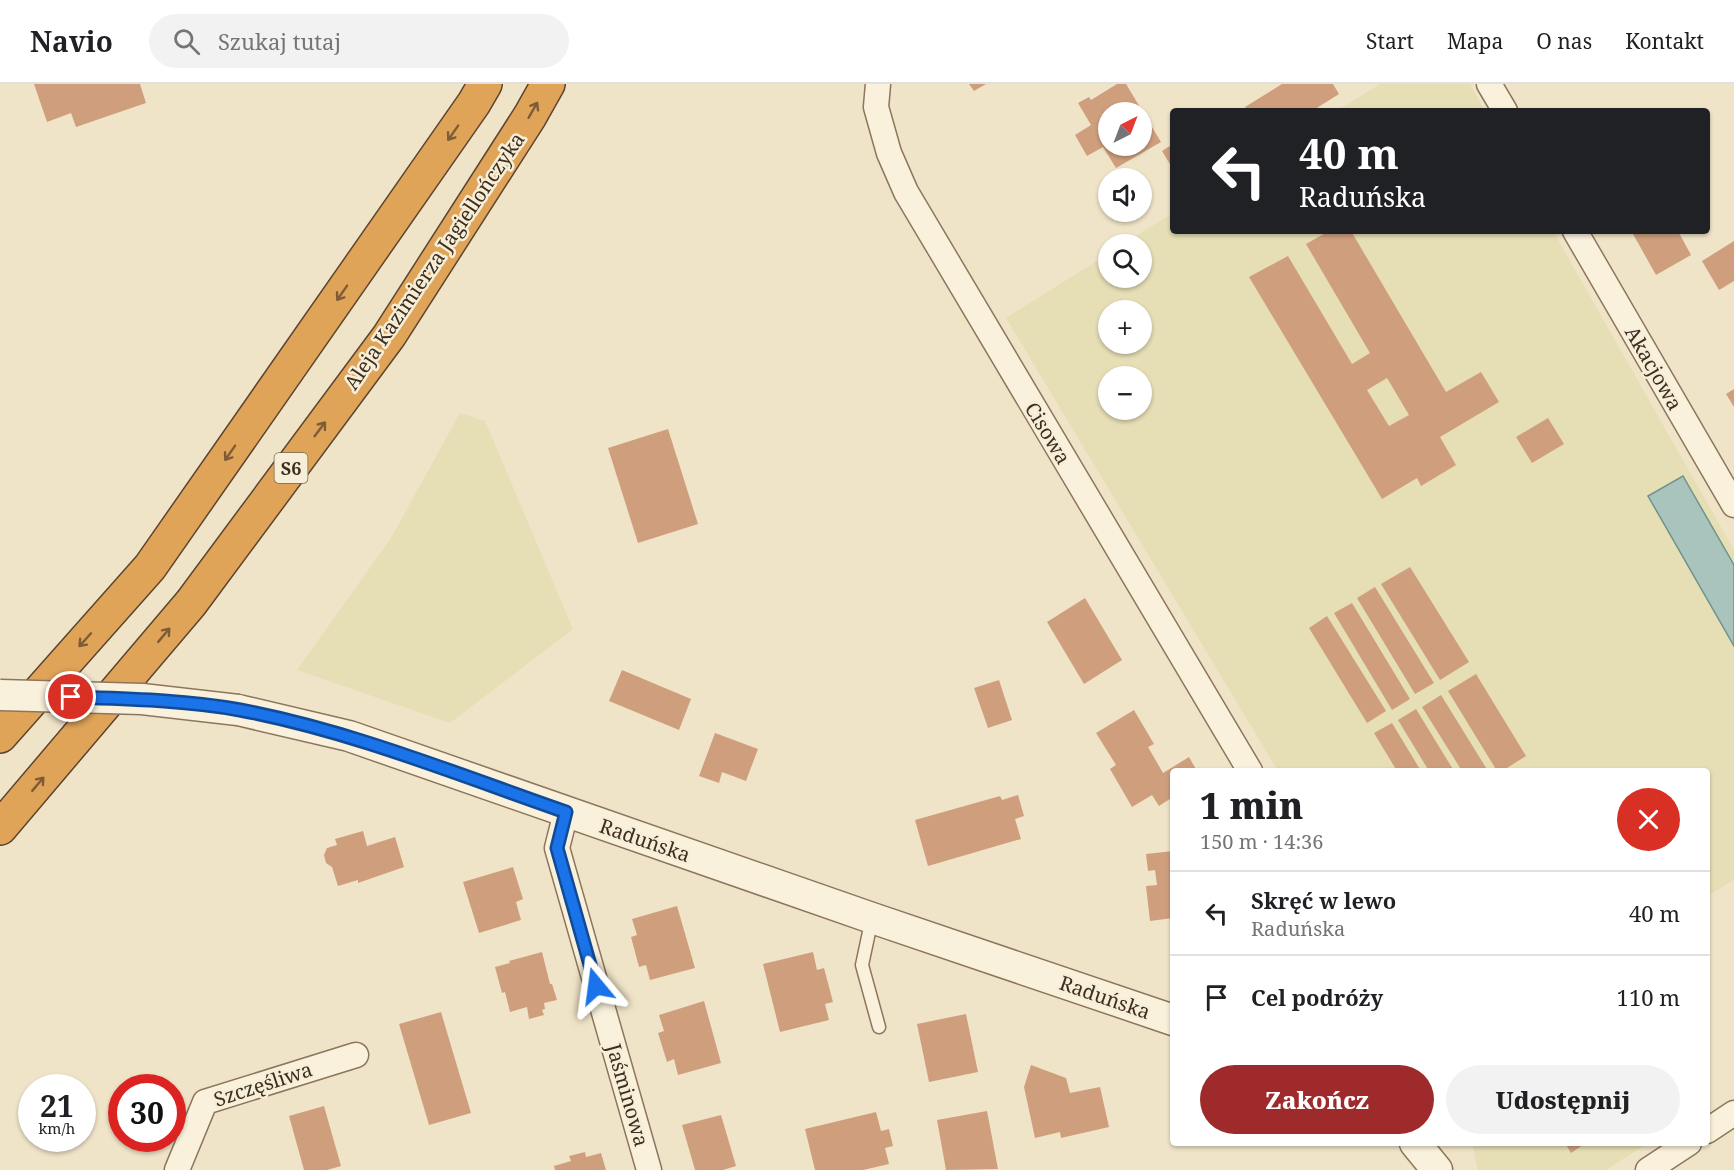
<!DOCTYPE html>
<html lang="pl">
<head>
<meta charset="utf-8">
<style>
  :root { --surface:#fff; --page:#f2f2f2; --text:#202124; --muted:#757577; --line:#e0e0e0; --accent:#9e2a2b }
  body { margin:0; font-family:"Noto Serif",serif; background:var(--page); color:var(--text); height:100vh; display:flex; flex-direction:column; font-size:22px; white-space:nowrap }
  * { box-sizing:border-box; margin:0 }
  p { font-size:20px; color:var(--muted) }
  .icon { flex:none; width:33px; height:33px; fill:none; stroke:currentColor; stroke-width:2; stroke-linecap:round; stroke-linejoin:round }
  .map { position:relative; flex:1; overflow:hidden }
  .sheet { position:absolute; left:1170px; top:684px; width:540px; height:378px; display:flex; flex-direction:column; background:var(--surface); border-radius:6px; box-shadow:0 2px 4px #0004 }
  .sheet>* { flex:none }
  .guide { position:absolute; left:1170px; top:24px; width:540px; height:126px; border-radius:6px; box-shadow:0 2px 4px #0004; background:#202124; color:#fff; overflow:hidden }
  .needle { width:39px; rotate:42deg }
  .fabs { position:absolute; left:1098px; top:18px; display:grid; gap:12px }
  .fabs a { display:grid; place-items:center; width:54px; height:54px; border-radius:50%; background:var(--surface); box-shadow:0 2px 4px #0004; font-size:30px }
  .speed { position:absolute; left:18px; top:990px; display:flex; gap:12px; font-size:30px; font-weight:700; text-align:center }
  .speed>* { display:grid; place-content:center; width:78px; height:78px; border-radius:50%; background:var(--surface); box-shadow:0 2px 4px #0004; line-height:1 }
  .speed small { font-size:15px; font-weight:400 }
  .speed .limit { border:9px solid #d22; background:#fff; color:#111 }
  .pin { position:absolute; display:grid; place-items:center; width:51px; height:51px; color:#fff; margin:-26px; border:3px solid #fff; border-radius:50%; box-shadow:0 2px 6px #0007 }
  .me { position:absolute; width:66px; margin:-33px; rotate:344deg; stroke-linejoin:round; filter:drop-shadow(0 0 4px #0008) }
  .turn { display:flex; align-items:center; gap:21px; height:126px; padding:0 30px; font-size:27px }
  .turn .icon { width:78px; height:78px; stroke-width:2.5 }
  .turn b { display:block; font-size:42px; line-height:51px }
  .round { display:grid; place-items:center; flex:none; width:63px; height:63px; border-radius:32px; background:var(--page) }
  .headline { display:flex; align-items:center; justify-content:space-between; height:102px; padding:0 30px }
  h1 { font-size:36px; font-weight:800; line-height:45px }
  .primary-button { display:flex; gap:12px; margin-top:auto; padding:12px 30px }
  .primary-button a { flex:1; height:69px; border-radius:36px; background:var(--accent); color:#fff; font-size:24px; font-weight:800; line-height:69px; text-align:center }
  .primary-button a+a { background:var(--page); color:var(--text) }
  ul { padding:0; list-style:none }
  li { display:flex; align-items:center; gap:18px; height:84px; padding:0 30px; border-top:2px solid var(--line) }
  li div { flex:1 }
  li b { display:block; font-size:22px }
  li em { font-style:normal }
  header { display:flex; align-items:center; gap:36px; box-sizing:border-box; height:84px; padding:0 30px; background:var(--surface); border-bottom:2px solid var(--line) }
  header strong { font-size:28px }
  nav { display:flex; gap:33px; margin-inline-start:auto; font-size:21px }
  .search { width:420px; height:54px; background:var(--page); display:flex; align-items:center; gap:15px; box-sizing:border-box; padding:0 21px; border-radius:33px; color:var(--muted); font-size:22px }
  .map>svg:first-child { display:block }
  .farmland { fill:#e6deb5; fill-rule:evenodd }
  .water { fill:#a9c4bc; stroke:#6f938a; stroke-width:1.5 }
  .building { fill:#cf9f7d; fill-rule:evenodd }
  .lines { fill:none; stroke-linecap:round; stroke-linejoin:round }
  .service-casing { stroke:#8d765c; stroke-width:15 }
  .minor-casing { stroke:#8d765c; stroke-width:27 }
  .tertiary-casing { stroke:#8d765c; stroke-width:33 }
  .motorway-casing { stroke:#5b4430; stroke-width:36 }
  .service { stroke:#faf1dc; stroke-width:12 }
  .minor { stroke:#faf1dc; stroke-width:24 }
  .tertiary { stroke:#faf1dc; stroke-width:30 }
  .motorway { stroke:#e0a458; stroke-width:33 }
  .tertiary-bridge-casing { stroke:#8d765c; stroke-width:33; stroke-linecap:butt }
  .tertiary-bridge { stroke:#faf1dc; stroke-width:30 }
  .oneway { stroke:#7e5d36 }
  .route-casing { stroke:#114b97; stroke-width:15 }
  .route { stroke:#1a73e8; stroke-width:10 }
  .labels { text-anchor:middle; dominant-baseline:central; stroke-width:5; stroke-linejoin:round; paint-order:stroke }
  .shield { fill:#f7eed8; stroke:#756857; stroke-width:1.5 }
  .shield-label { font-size:18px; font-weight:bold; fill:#3d2e20 }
  .street-label { font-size:20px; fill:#3d2e20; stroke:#f7eed8 }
</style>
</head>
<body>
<header>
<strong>Navio</strong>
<div class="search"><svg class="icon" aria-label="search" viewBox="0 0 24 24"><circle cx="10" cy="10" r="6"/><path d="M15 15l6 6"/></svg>Szukaj tutaj</div>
<nav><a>Start</a><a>Mapa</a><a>O nas</a><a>Kontakt</a></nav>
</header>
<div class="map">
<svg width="1734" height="1086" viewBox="0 0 1734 1086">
  <rect width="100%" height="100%" fill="#f0e4c8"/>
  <g class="farmland">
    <polygon points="1380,0 1470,0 1485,27 1336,27"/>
    <path d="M1173 129V147H1553L1734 466V796L1707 812V687H1278L1006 234 1108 170V194H1142V160H1123ZM1108 226H1142V260H1108ZM1108 292H1142V326H1108Z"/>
    <polygon points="460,329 485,337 573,545 450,639 297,586 391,454"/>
    <polygon points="1472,1059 1648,1059 1606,1086 1478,1086"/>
  </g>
  <polygon class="water" points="1683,392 1734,481 1734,562 1648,412"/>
  <g class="building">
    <polygon points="34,0 140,0 146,19 76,43 71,29 47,38"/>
    <polygon points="969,0 986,0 974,7"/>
    <path d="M1117 0H1126L1161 58 1116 84 1103 63 1087 72 1075 51 1091 41 1078 19 1089 13 1091 16ZM1108 28H1142V62H1108Z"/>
    <polygon points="1282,0 1333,0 1339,10 1312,27 1247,27 1245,23"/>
    <polygon points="1173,60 1173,81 1171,82 1162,67"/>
    <path d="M1329 147H1351L1446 308 1481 288 1499 318 1440 353 1456 381 1421 402 1417 394 1382 415 1249 193 1288 172 1352 280 1370 269 1306 160ZM1387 294 1409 331 1389 342 1367 306Z"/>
    <polygon points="1637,147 1678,147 1691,171 1656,191 1633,150"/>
    <polygon points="1734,157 1734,197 1719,206 1702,177"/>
    <polygon points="1734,305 1734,323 1726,310"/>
    <polygon points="1548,334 1564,360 1532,379 1516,353"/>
    <polygon points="668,345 698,440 638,459 608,364"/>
    <polygon points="1410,483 1469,578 1440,596 1381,500"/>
    <polygon points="1375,503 1434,599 1415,610 1357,514"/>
    <polygon points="1085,514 1122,576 1084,600 1047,538"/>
    <polygon points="1352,519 1410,615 1392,626 1334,529"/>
    <polygon points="1327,532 1386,627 1367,639 1309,544"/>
    <polygon points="622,586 691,615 679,646 609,617"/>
    <polygon points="1476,590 1526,672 1502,687 1497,687 1448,607"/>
    <polygon points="999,596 1012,636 988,644 974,604"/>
    <polygon points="1441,611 1488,687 1462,687 1422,623"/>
    <polygon points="1416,625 1454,687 1429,687 1398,636"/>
    <polygon points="1134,626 1154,660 1148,663 1163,689 1189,673 1197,687 1173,687 1173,713 1159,722 1152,711 1132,723 1110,685 1116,681 1096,649"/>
    <polygon points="1392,639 1421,687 1397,687 1374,649"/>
    <polygon points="715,649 758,665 746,697 722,688 719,699 699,692"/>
    <polygon points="1018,711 1024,732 1015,735 1021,755 928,782 915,736 1000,712 1002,716"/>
    <polygon points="363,747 367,762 395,753 404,783 358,799 358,796 338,802 332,783 326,779 324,771 327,764 337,761 335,755"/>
    <polygon points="1173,767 1173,834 1150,837 1146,802 1157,801 1155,786 1148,787 1146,770"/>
    <polygon points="513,783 523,815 516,818 521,836 479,849 463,798"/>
    <polygon points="677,822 695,884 650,896 646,881 639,883 631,853 637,851 632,835"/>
    <polygon points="542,868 550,900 552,900 557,916 544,919 545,925 542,926 544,931 529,935 527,923 510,928 505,908 502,909 495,883 510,879 509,877"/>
    <polygon points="813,868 817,886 824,884 833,918 825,920 829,936 780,948 763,880"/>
    <polygon points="704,917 721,979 678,991 674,975 667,978 658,949 664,947 659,931"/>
    <polygon points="441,928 471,1029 429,1041 399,940"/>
    <polygon points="966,930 978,988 929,998 917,940"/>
    <polygon points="1031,981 1066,994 1070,1009 1100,1003 1109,1043 1061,1054 1060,1048 1035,1054 1024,1003"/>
    <polygon points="324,1022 341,1082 327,1086 304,1086 289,1032"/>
    <polygon points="987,1027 998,1085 946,1086 937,1036"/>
    <polygon points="876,1028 881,1047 889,1045 893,1062 885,1064 889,1080 863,1086 815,1086 805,1045"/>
    <polygon points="721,1031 736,1082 723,1086 695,1086 682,1041"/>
    <polygon points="1565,1059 1586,1059 1571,1069"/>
    <polygon points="585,1068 586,1073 601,1069 606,1086 555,1086 554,1082 571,1077 569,1072"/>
  </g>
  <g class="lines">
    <defs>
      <polyline id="service" points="872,834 862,881 879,943"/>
      <g id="minor">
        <polyline points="878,0 876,23 889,69 906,108 1250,687"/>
        <polyline points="1489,0 1505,27"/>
        <polyline points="1575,147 1734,421"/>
        <polyline points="566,728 557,764 649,1086"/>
        <polyline points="1707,1047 1734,1029"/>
        <polyline points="177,1086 205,1018 356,971"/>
        <polyline points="1648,1086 1689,1059"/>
      </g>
      <g id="tertiary">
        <polyline points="238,626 349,652 872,834 1173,936"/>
        <polyline points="1415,1059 1437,1086"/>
      </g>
      <g id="motorway">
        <polyline points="0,652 150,483 474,19 485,0"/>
        <polyline points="0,744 191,519 389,252 530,32 548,0"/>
      </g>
    </defs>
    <use href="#service" class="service-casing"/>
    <use href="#minor" class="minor-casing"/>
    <use href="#tertiary" class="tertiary-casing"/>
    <use href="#motorway" class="motorway-casing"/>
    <use href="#service" class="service"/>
    <use href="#minor" class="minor"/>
    <use href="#tertiary" class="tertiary"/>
    <use href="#motorway" class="motorway"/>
    <defs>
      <polyline id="tertiary-bridge" points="0,611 142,615 238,626"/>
    </defs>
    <use href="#tertiary-bridge" class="tertiary-bridge-casing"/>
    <use href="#tertiary-bridge" class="tertiary-bridge"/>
  </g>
  <defs><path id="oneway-shaft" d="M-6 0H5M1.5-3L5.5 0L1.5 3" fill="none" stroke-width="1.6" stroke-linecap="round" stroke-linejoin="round" transform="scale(1.5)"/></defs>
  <g class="oneway">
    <use href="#oneway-shaft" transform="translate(533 26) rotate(-60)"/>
    <use href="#oneway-shaft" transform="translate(453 49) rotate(125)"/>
    <use href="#oneway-shaft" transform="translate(342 209) rotate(125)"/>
    <use href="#oneway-shaft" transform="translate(320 345) rotate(-53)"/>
    <use href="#oneway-shaft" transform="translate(230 369) rotate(125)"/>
    <use href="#oneway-shaft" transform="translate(164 551) rotate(-50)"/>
    <use href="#oneway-shaft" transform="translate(85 556) rotate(132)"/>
    <use href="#oneway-shaft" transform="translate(38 700) rotate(-50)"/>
  </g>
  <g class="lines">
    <defs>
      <path id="route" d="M71 613C127 615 184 616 240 626 352 647 459 691 566 728L557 764 596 902"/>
    </defs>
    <use href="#route" class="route-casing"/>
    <use href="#route" class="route"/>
  </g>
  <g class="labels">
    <rect class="shield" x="274.5" y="369" width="33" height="30" rx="4.5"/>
    <g class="shield-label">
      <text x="291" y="384">S6</text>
    </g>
    <g class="street-label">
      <text transform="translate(434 177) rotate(-56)">Aleja Kazimierza Jagiellończyka</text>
      <text transform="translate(1654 284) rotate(60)">Akacjowa</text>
      <text transform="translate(1048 349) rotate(59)">Cisowa</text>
      <text transform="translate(645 756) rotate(19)">Raduńska</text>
      <text transform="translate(1105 913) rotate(19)">Raduńska</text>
      <text transform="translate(263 1000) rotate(-18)">Szczęśliwa</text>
      <text transform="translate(628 1011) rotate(74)">Jaśminowa</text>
    </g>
  </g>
</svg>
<div class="fabs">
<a><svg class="needle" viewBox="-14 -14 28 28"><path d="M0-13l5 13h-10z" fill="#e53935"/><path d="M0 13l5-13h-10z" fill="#757577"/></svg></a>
<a><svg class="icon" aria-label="sound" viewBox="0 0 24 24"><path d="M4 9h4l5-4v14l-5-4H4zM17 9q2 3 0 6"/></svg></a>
<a><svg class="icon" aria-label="search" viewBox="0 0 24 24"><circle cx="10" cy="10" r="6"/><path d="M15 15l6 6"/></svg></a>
<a>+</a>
<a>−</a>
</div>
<div class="speed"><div>21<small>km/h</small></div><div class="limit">30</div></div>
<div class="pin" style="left:71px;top:613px;background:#d93025"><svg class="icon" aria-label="arrive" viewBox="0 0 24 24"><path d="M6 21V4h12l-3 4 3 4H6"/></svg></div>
<svg class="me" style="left:596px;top:902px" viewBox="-20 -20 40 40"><path d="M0-17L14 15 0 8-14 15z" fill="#1a73e8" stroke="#fff" stroke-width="4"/></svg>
<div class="guide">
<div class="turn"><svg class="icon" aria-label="left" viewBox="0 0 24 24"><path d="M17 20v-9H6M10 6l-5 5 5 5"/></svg><div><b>40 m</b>Raduńska</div></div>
</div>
<section class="sheet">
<div class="headline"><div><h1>1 min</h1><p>150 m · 14:36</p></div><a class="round" style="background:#d93025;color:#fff"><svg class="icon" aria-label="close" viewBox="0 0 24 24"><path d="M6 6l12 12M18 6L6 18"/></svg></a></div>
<ul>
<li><svg class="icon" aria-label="left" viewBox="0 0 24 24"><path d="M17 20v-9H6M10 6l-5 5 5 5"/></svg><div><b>Skręć w lewo</b><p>Raduńska</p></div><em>40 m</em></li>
<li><svg class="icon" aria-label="arrive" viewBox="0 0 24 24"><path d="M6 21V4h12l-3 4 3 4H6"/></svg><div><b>Cel podróży</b></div><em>110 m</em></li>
</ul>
<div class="primary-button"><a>Zakończ</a><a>Udostępnij</a></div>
</section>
</div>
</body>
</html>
